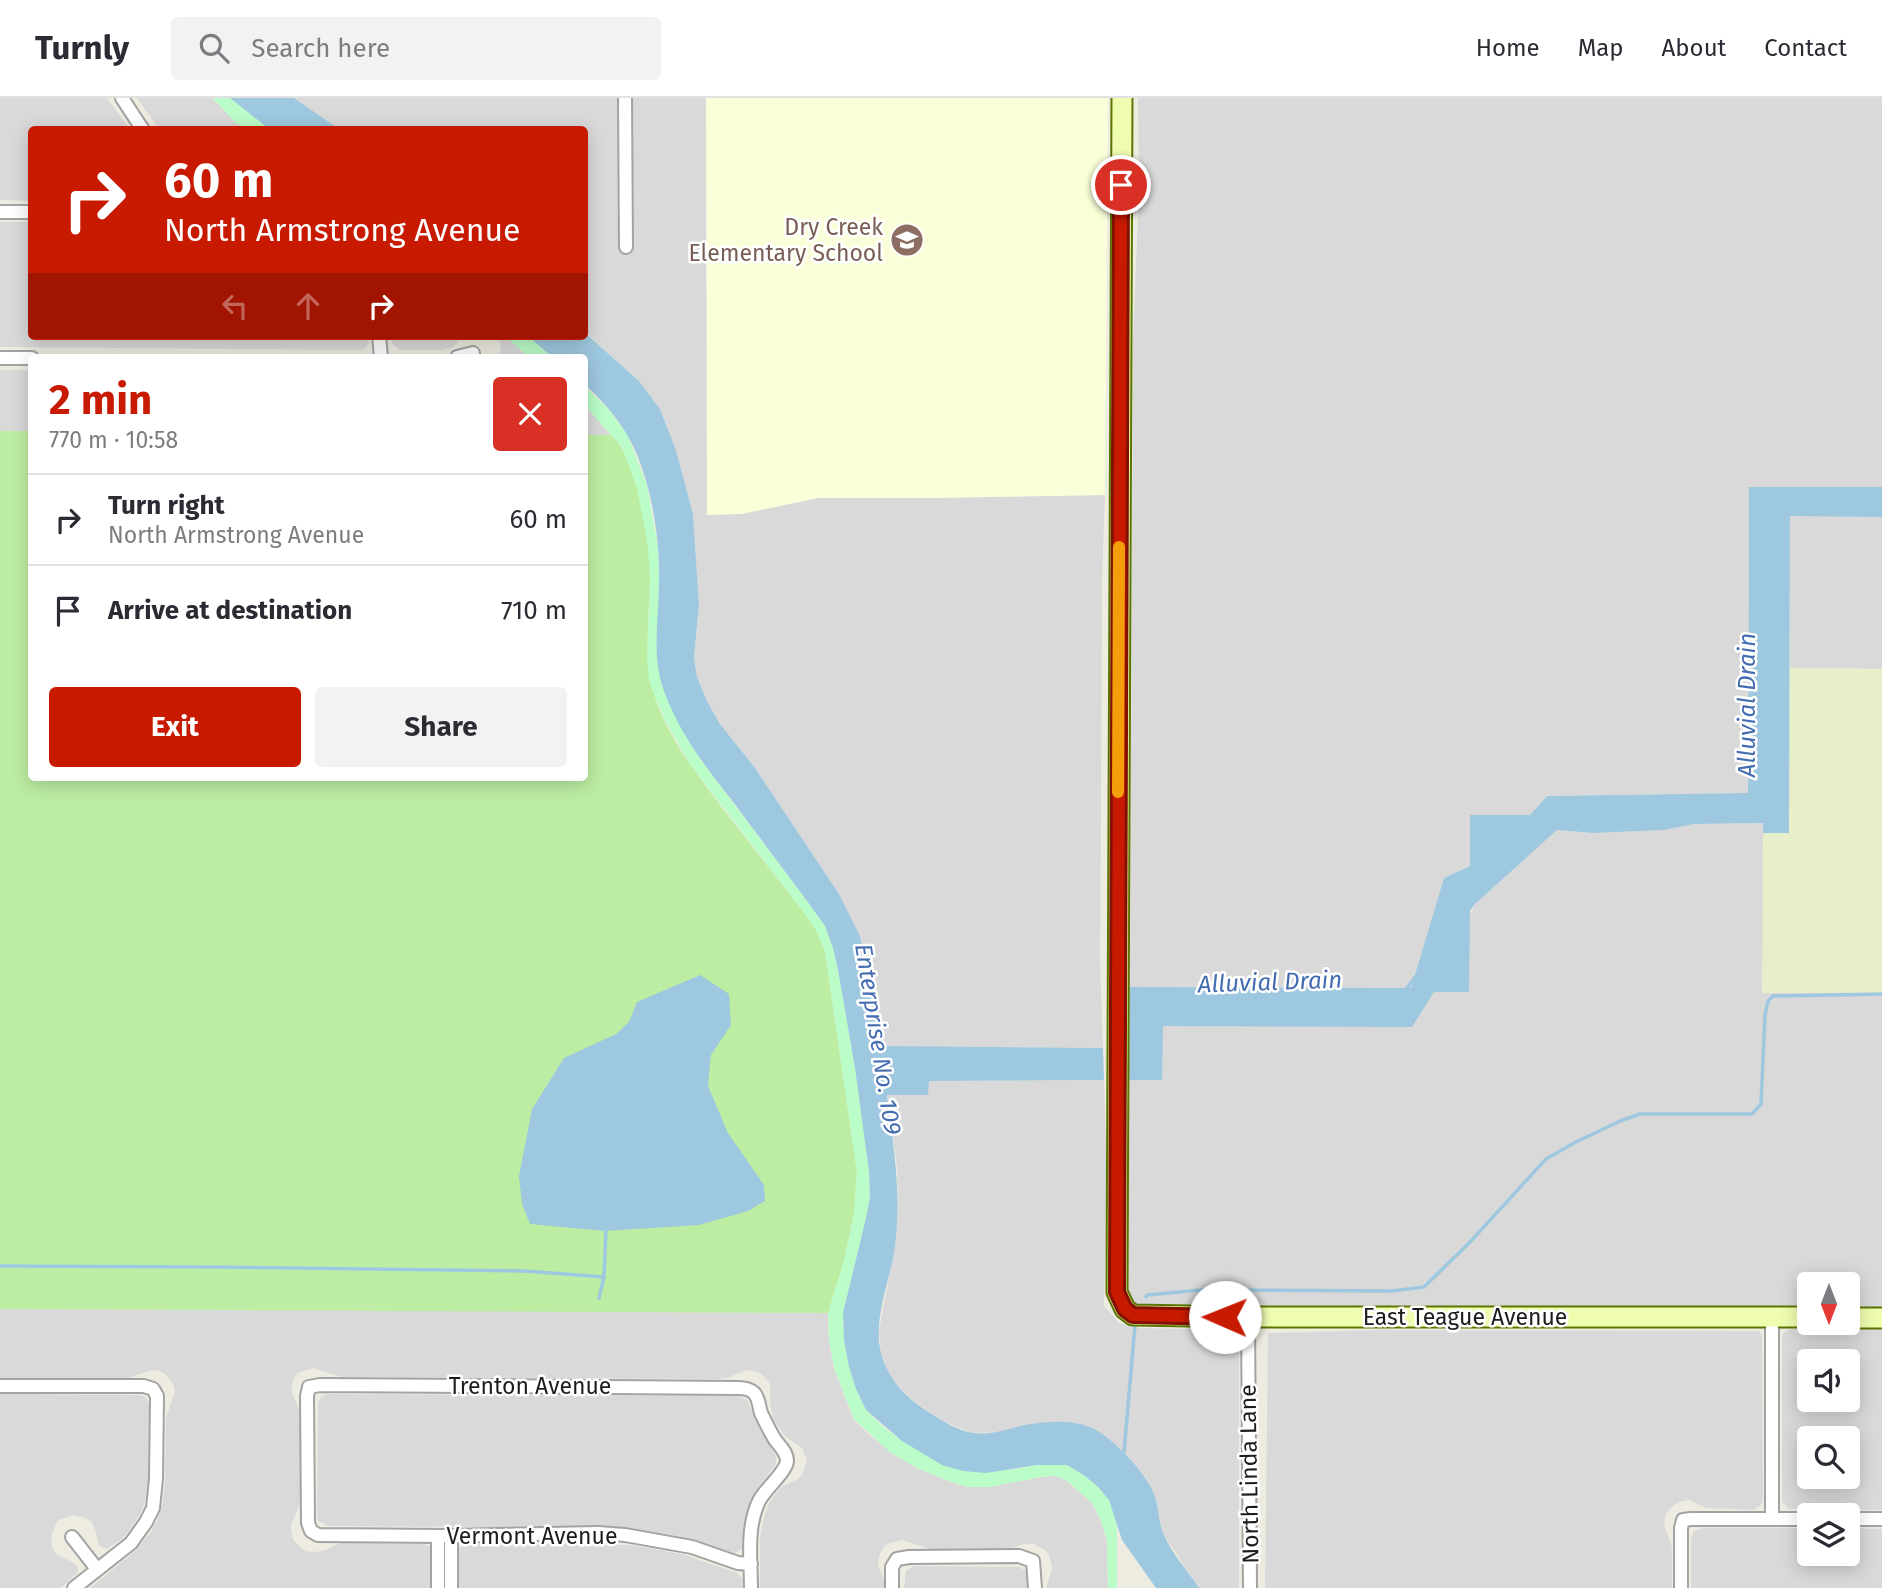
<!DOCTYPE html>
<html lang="en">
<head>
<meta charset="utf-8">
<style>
  :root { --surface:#fff; --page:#f2f2f3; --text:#2b2b33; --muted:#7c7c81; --line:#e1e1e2; --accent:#c81a00 }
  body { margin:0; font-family:"Fira Sans",sans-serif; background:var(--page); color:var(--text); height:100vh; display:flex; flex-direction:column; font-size:26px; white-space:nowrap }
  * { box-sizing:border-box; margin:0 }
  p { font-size:23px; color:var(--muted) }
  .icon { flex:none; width:38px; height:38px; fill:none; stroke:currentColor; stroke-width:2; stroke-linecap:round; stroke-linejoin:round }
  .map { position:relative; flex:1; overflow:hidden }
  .details { position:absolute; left:28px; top:256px; width:560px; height:427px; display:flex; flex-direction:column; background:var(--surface); border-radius:7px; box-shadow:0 4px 18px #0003 }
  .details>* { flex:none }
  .banner { position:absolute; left:28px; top:28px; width:560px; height:214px; border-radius:7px; box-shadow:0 4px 18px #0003; background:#c81a00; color:#fff; overflow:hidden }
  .needle { width:46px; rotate:180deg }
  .buttons { position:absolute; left:1797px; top:1174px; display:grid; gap:14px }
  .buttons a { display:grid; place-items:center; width:63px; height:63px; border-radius:7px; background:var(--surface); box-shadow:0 4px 18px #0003; font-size:35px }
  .pin { position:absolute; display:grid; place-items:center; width:60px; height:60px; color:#fff; margin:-30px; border:4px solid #fff; border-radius:50%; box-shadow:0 2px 7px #0007 }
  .me { position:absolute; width:77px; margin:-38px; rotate:271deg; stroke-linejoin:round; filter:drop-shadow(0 0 5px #0008) }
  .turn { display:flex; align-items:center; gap:24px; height:147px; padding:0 21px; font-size:32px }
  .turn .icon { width:91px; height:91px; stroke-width:2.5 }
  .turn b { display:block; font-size:49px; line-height:60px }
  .lanes { display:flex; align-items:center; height:66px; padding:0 21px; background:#0003; justify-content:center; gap:35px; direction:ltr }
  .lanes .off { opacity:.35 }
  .round { display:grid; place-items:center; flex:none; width:74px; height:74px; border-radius:7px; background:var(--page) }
  .overview { display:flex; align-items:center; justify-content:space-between; height:119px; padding:0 21px }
  h1 { font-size:42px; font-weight:700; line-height:52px; color:var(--accent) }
  .primary-button { display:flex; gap:14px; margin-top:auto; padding:14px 21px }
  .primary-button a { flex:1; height:80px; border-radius:7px; background:var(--accent); color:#fff; font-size:28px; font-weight:700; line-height:80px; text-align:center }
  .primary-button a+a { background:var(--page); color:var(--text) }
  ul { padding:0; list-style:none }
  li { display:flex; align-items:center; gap:21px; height:91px; padding:0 21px; border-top:2px solid var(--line) }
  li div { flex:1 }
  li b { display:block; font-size:26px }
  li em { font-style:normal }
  header { display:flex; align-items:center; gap:42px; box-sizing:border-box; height:98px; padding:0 35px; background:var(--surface); border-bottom:2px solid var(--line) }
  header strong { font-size:33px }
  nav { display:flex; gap:38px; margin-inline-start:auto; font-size:24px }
  .search { width:490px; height:63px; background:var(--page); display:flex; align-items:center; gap:18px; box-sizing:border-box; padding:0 24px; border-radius:7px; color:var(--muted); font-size:26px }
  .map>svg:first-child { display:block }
  .residential { fill:#dad9d9; fill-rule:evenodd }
  .education { fill:#faffd9 }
  .farmland { fill:#e7efca }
  .grass { fill:#bdeda3 }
  .park { fill:#bafdc8 }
  .water { fill:#9ec8df }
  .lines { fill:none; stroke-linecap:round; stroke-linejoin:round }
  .stream { stroke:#9ec8df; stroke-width:3.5 }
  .street-casing { stroke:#a3a3a3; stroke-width:16 }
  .secondary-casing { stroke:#5a7600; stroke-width:23 }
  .street { stroke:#fff; stroke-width:12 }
  .secondary { stroke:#effdb0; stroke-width:19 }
  .route-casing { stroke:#821100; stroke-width:18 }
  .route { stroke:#c81a00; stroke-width:12 }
  .slow { stroke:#f59e0b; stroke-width:12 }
  .labels { text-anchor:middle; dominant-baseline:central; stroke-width:5; stroke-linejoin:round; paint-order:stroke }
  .education-label { font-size:23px; fill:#785e54; stroke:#fff; text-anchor:end }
  .street-label { font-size:23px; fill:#1c1c1c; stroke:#fff }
  .water-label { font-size:24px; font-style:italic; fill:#436cb1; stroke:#fff }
</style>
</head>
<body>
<header>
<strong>Turnly</strong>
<div class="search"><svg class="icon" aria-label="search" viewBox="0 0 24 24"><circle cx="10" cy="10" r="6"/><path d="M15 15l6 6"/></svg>Search here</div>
<nav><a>Home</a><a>Map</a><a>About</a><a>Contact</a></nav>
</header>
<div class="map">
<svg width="1882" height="1490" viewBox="0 0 1882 1490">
  <rect width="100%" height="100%" fill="#eeece1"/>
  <g class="residential">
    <polygon points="0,0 107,0 130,31 32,32 31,103 0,102"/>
    <polygon points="137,0 213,0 235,24 245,31 159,31"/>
    <polygon points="294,0 706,0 707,64 741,416 818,400 933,400 1105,397 1102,481 1101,724 1100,861 1103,950 880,949 866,862 860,838 839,796 755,670 720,626 707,603 697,579 694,560 699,506 693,416 676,352 660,311 639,283 585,235 584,32 339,31"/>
    <polygon points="1138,0 1882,0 1882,389 1749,389 1748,695 1547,698 1530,717 1470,717 1470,768 1444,780 1411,890 1130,889 1133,243 1139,89"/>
    <polygon points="0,124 31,124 32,238 368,238 369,245 364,251 358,252 0,249"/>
    <polygon points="391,238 460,238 457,245 451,250 443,252 400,252 393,246"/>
    <polygon points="496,238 505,238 529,259 500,259 501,246"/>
    <rect x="0" y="272" width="31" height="61"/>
    <polygon points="584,308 595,319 611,337 585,337"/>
    <polygon points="1790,417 1882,419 1882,571 1790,570"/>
    <polygon points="1763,725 1763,895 1882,895 1882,1210 1848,1210 1848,1186 1810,1186 1809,1209 1149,1207 1136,1206 1125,1198 1122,1185 1129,1051 1129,982 1162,982 1162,928 1412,928 1434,894 1475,806 1557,732 1593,735 1664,732 1694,726"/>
    <polygon points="1104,982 1107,1088 1104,1208 1119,1225 1139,1230 1239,1232 1239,1490 1199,1490 1165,1439 1158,1419 1154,1396 1128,1358 1024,1328 1003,1334 972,1335 938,1321 909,1299 889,1278 881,1255 879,1232 896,1143 898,1116 897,1069 887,997 928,997 928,983"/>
    <polygon points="0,1210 828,1215 829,1242 834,1270 854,1322 872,1339 917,1370 946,1382 968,1389 990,1389 1041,1379 1056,1378 1066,1382 1092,1405 1100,1420 1107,1442 1108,1490 1046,1490 1052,1471 1051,1465 1049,1457 1045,1452 1033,1446 1024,1446 1005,1452 929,1451 902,1442 887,1446 882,1451 879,1459 878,1467 887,1490 760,1490 760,1439 765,1416 769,1405 781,1389 796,1382 802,1377 807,1363 802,1350 785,1338 774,1323 770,1305 770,1286 762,1276 754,1273 746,1272 727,1280 719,1281 341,1279 313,1270 298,1275 294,1280 292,1288 292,1295 300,1313 301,1322 300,1401 299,1409 291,1426 291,1434 294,1443 305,1453 313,1454 323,1453 340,1445 423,1446 429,1448 431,1453 432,1490 90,1490 135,1453 151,1434 157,1423 162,1409 165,1386 166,1320 175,1293 173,1286 165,1276 160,1273 152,1272 125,1281 0,1280"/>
    <path d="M1791 1231H1882V1412L1789 1411 1782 1404V1241L1783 1235ZM1810 1264H1848V1302H1810ZM1810 1340H1848V1379H1810Z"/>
    <polygon points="1377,1232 1759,1233 1762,1238 1763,1403 1760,1408 1753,1412 1706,1410 1689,1402 1679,1404 1672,1409 1666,1416 1664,1428 1671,1444 1672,1453 1672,1490 1265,1490 1268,1235"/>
    <polygon points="0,1296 138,1297 143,1298 147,1301 149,1307 148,1383 145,1403 141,1414 129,1433 121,1441 107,1451 99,1448 95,1431 91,1423 82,1419 72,1417 57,1423 51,1439 52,1448 56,1456 72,1464 76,1467 78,1471 77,1475 61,1490 0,1490"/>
    <polygon points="327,1296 738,1298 747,1302 758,1327 776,1358 776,1366 763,1383 747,1411 744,1428 744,1446 742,1451 735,1455 676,1438 619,1430 328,1428 318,1423 317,1417 318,1305 321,1299"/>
    <polygon points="1702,1430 1809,1430 1810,1456 1848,1456 1848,1430 1882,1431 1882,1490 1691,1490 1691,1442 1693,1434"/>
    <polygon points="466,1446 590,1446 629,1447 654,1451 685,1457 737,1475 743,1481 743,1490 457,1490 457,1455 458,1451"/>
    <polygon points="914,1468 1019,1469 1028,1474 1029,1490 904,1490 906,1473"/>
  </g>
  <polygon class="education" points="706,0 1108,0 1105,397 932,400 818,400 741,416 707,417"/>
  <polygon class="farmland" points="1789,570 1882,571 1882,895 1762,895 1763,735 1789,734"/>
  <path class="grass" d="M0 333H31L32 679H584L585 337H611C614 340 619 344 621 349 639 377 651 449 650 483 649 522 643 561 655 599 669 642 700 680 727 716 752 748 777 780 802 812L816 832 825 853 857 1074 854 1116 844 1163 828 1215 0 1211Z"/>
  <g class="park">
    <polygon points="213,0 230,0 269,31 245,31 235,24"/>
    <polygon points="505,238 528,238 552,259 529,259"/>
    <polygon points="584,287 608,311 627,336 647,387 658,449 659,481 657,561 677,620 700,661 810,807 825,828 833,850 838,872 855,970 869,1074 870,1099 866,1120 843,1215 844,1242 849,1269 856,1291 866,1312 882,1328 902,1343 1009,1372 1037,1367 1067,1367 1085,1378 1098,1389 1109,1402 1114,1415 1117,1429 1117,1490 1108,1490 1107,1442 1100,1420 1092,1405 1066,1382 1056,1378 1041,1379 990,1389 968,1389 946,1382 917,1370 891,1355 854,1321 834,1270 829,1242 828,1215 844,1163 854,1116 857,1074 825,853 816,832 802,812 690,666 667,626 655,599 649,582 647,563 650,481 648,449 637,390 622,349 585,308"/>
  </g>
  <g class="water">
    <polygon points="230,0 294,0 339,31 269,31"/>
    <path d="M585 235 639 283 660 311 676 352 693 416 699 506 694 560 697 579 707 603 720 626 755 670 839 796 860 838 866 862 880 948 1103 950 1104 982 929 983 928 997H887C893 1045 901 1091 896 1140 893 1178 872 1217 881 1255 886 1276 900 1293 917 1306 932 1317 955 1332 973 1335 993 1337 1007 1331 1025 1327 1051 1323 1080 1320 1102 1336 1120 1348 1146 1376 1154 1396 1159 1409 1158 1424 1164 1437 1172 1456 1188 1473 1199 1490H1156L1122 1442 1109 1402 1098 1389 1085 1378 1067 1367H1037L986 1375 963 1373 942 1367 902 1343 866 1312 856 1291 849 1269 844 1242 843 1215 866 1120 870 1099 869 1074 855 970 838 872 833 850 825 828 810 807C785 773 759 739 734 705 707 671 679 635 664 593 651 558 659 519 659 483 660 436 650 375 626 335 615 317 600 300 585 287L584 259H552L528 238H584Z"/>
    <polygon points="1749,389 1882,389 1882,419 1790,418 1789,735 1763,735 1763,725 1694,726 1664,732 1593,735 1557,732 1475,806 1470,813 1469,894 1434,894 1412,929 1163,928 1162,982 1129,982 1130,889 1411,890 1444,780 1470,768 1470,717 1530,717 1547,698 1748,695"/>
    <polygon points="700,877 729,896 731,927 711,957 708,988 728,1035 764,1087 765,1103 748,1113 699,1127 605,1133 530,1126 522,1106 519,1078 532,1011 564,960 616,936 629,924 637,904"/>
  </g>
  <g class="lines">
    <g class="stream">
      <polyline points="1405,893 1415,879"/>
      <polyline points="0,1168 212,1169 525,1173 604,1179"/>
      <polyline points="1146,1199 1147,1197 1201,1192 1392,1193 1424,1189 1470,1144 1546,1061 1574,1045 1620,1023 1640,1016 1752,1016 1761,1006 1765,917 1768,903 1773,898 1882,896"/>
      <polyline points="599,1200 604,1179 606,1131"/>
      <polyline points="1122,1357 1124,1354 1135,1227"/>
    </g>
    <defs>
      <g id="street">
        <polyline points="122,0 143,32"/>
        <polyline points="625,0 626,149"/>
        <polyline points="0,114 32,114"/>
        <polyline points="379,238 381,259"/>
        <polyline points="457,259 473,255"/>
        <polyline points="0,260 32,260"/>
        <polyline points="1248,1219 1250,1490"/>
        <polyline points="1772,1219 1772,1421"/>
        <polyline points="0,1288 144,1288 153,1291 157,1298 156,1381 153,1410 146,1424 131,1445 74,1490"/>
        <polyline points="1848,1421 1882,1421"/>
        <polyline points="72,1439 97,1471"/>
        <polyline points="438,1490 438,1438"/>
        <polyline points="451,1490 451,1438"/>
        <path d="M751 1490C751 1462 746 1430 759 1403 765 1391 786 1374 787 1363 787 1353 778 1347 774 1340 769 1332 765 1323 761 1315 759 1309 759 1300 754 1295 750 1291 743 1290 738 1290L320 1287 309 1289 307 1298 308 1425 311 1433 318 1437 445 1438 598 1435 625 1437 692 1449 738 1465 751 1466"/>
        <polyline points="892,1490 892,1469 897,1461 909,1459 1019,1458 1033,1463 1035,1490"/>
        <polyline points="1681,1490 1681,1430 1683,1422 1691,1421 1810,1421"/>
      </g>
      <g id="secondary">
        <polyline points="1122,0 1117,1194 1125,1211 1133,1217 1248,1219 1810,1219"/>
        <polyline points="1848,1220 1882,1220"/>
      </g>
    </defs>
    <use href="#street" class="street-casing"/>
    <use href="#secondary" class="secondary-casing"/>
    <use href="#street" class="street"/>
    <use href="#secondary" class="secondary"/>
  </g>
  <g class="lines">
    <defs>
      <polyline id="route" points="1121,87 1117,1194 1125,1211 1133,1217 1225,1219"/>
    </defs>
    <use href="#route" class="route-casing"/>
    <use href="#route" class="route"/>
    <polyline class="slow" points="1118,694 1119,449"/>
  </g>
  <defs>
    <symbol id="school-disc" viewBox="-11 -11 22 22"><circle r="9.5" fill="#8d6e63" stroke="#fff"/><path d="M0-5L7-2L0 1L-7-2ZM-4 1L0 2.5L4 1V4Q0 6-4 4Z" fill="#fff"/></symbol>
  </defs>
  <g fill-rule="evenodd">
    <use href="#school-disc" x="888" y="123" width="38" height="38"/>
  </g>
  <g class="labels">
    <g class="education-label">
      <text x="883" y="129">Dry Creek<tspan x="883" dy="26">Elementary School</tspan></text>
    </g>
    <g class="street-label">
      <text x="1465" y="1219">East Teague Avenue</text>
      <text x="530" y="1288">Trenton Avenue</text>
      <text transform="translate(1249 1376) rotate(-91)">North Linda Lane</text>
      <text x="532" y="1438">Vermont Avenue</text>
    </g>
    <g class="water-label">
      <text transform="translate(1747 607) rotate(-90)">Alluvial Drain</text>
      <text transform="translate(1270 884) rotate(-2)">Alluvial Drain</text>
      <text transform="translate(878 941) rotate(81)">Enterprise No. 109</text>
    </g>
  </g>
</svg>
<div class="buttons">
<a><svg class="needle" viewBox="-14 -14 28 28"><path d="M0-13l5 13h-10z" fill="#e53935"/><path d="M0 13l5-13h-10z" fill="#7c7c81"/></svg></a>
<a><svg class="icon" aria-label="sound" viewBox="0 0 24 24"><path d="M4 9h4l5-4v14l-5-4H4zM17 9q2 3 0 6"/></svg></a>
<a><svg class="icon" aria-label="search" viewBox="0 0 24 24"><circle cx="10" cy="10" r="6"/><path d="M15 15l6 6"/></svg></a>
<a><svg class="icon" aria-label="layers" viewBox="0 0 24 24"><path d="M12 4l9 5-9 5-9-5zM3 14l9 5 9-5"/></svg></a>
</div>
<div class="pin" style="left:1121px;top:87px;background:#d93025"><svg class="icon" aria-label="arrive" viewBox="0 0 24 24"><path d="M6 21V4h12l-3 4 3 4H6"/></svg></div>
<svg class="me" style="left:1225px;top:1219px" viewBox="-20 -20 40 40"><circle r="19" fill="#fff"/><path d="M0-13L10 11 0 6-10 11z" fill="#c81a00"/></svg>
<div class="banner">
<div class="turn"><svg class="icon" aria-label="right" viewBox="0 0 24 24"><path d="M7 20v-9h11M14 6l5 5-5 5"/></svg><div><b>60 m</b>North Armstrong Avenue</div></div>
<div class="lanes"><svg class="icon off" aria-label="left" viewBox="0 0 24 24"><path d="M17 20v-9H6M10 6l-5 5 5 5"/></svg><svg class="icon off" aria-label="ahead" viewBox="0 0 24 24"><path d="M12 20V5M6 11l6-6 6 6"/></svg><svg class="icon" aria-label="right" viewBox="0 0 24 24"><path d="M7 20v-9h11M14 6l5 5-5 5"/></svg></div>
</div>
<section class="details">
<div class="overview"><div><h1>2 min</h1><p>770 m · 10:58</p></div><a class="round" style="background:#d93025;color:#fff"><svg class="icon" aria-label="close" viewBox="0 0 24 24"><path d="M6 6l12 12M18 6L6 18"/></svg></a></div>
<ul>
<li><svg class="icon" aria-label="right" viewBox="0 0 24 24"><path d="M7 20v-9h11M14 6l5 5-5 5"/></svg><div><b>Turn right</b><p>North Armstrong Avenue</p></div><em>60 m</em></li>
<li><svg class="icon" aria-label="arrive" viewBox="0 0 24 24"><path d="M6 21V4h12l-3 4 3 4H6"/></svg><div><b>Arrive at destination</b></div><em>710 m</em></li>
</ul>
<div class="primary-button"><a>Exit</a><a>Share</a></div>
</section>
</div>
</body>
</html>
